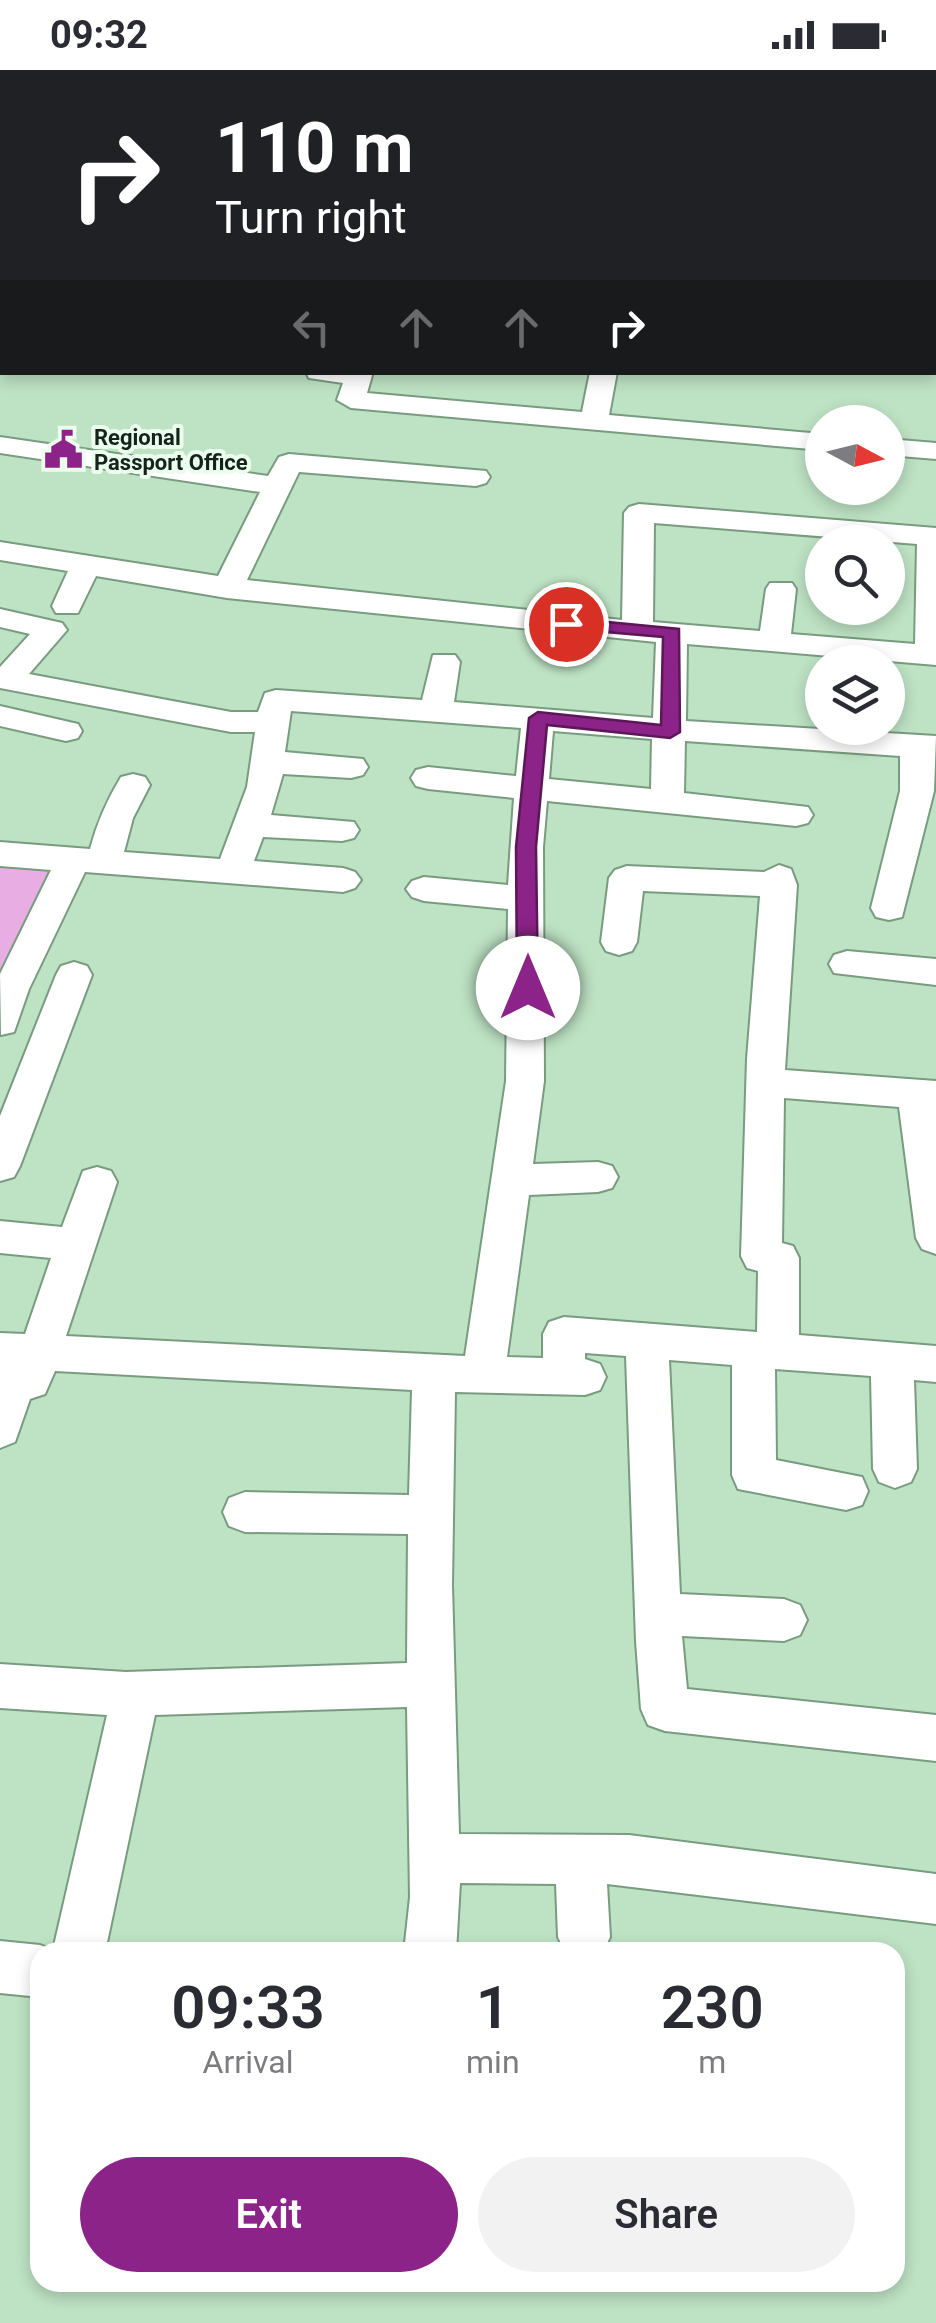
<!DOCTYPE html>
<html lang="en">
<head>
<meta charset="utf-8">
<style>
  :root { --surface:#fff; --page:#f2f2f3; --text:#2b2b33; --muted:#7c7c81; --accent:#8c2388 }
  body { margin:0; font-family:Roboto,sans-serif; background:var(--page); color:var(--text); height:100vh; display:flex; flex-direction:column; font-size:38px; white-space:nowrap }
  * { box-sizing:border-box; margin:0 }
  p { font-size:32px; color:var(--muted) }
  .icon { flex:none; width:55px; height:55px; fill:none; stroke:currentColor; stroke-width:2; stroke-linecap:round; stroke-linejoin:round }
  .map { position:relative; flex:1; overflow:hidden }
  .details { position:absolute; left:30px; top:1872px; width:875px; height:350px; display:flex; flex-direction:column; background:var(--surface); border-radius:30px; box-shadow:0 5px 15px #0003 }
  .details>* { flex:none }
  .guide { position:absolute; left:0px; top:0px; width:938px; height:305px; box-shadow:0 5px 15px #0003; background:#202124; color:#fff; overflow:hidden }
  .needle { width:65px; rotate:97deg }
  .tools { position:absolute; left:805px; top:335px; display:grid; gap:20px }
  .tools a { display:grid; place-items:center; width:100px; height:100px; border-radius:50%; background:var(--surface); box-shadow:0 5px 15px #0003; font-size:50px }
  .pin { position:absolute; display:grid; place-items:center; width:85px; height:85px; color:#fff; margin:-42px; border:5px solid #fff; border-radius:50%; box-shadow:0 2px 10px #0007 }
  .me { position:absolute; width:110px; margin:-55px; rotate:0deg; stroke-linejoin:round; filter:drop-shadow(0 0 8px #0008) }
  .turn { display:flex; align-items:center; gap:35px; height:210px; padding:0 50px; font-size:45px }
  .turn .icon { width:130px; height:130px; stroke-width:2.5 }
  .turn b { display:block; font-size:70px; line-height:85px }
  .lanes { display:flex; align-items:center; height:95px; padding:0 50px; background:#0003; justify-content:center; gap:50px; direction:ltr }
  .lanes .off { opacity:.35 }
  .eta { display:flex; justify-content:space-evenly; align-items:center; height:170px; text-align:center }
  .eta b { font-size:60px; font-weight:600; line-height:70px }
  .button { display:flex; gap:20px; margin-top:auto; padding:20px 50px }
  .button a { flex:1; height:115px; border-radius:60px; background:var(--accent); color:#fff; font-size:40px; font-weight:600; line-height:115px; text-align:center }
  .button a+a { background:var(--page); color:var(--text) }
  .status { display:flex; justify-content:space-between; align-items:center; height:70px; padding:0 50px; background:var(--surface); direction:ltr }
  .status svg { height:28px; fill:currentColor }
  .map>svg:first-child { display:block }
  .green { fill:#e8ade2 }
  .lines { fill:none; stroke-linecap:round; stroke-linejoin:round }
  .minor-casing { stroke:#799b7f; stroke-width:4 }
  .major-casing { stroke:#799b7f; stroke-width:4 }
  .minor { fill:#fff; fill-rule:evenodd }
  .major { fill:#fff; fill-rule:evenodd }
  .route { fill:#8c2388; stroke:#5b1758; stroke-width:2.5 }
  .labels { text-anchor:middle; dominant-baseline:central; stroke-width:8; stroke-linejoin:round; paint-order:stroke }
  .far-poi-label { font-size:22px; font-weight:bold; fill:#152318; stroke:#ebfeee; text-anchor:start }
</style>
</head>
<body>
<div class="status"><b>09:32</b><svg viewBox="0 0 49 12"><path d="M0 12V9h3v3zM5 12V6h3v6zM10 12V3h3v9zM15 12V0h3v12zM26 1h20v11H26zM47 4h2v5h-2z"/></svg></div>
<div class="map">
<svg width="936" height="2253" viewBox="0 0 936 2253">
  <rect width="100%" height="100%" fill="#bee2c4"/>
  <polygon class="green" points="0,790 60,797 0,928"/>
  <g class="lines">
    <defs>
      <g id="minor">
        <rect x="523" y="0" width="22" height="2"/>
        <rect x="0" y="10" width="2" height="14"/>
        <rect x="935" y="131" width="1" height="14"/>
        <polygon points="306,302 373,302 367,323 582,342 590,302 617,302 609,345 822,364 822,380 351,338 337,330 343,313 309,308"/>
        <path d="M0 367 268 406 279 387 289 384 486 401 490 407 486 413 476 416 299 402 247 510 622 550 624 443 629 437 639 434 936 458V595L687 574 686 651 936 666 934 721 902 847 889 850 876 847 871 838 900 721V686L685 671 684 723 808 737 813 745 808 753 796 756 547 731 543 777 544 1011 533 1094 598 1092 612 1096 618 1107 612 1118 598 1122 529 1125 507 1287 543 1288V1264L549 1252 564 1247 757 1262 758 1201 747 1198 741 1186 747 989 760 826 643 821 637 872 632 881 619 885 606 881 601 872 609 808 615 800 627 796 764 802 779 795 791 799 797 815 785 1000 936 1011V1184L922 1179 916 1168 899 1037 784 1028 782 1173 793 1176 799 1188V1265L936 1276V1312L914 1310 917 1399 911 1412 895 1418 879 1412 873 1399 871 1306 775 1299 776 1390 862 1407 868 1421 862 1435 846 1440 738 1419 732 1405V1295L669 1290 680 1524 784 1529 800 1535 807 1550 800 1565 784 1571 682 1566 687 1619 936 1645V1691L665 1661 648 1655 641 1639 636 1571 626 1286 585 1283V1289L600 1294 606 1307 600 1320 585 1325 455 1322 452 1515 459 1764 629 1765 936 1804V1854L607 1814 610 1867 603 1882H565L558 1867 556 1814 460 1813 456 1882H404L410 1827 407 1637 155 1645 105 1882H40V1927L0 1923V1871L40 1875 53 1880 107 1645 0 1638V1594L126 1602 407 1593 408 1464 245 1462 229 1456 223 1442 229 1428 245 1422 409 1425 412 1320 55 1301 45 1324 30 1329 15 1372 0 1378V1263L25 1264 51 1188 0 1183V1151L62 1157 83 1101 97 1097 111 1101 117 1112 66 1266 465 1286 506 1011 508 839 424 831 412 827 406 819 412 811 424 807 508 815 514 728 428 719 416 716 411 708 416 700 428 697 516 706 521 658 291 641 285 682 363 689 368 697 363 705 351 708 283 704 271 745 354 752 359 760 354 768 342 771 263 767 254 791 343 798 355 802 361 810 355 818 343 822 85 802 29 919 14 962 1 965 0 904 51 800 0 796V772L90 779C97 753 107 730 121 707L133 704 145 707 150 715 133 748 124 782 220 789 247 717 255 662H231L0 618V597L30 564 0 557V539L62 553 67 560 29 604 231 642H258L265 623 276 620 422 630 433 585H455L460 592 454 632 653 648 656 572 227 528 96 506 78 543H56L52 536 68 501 0 490V472L218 506 260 422 0 383ZM654 453 917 474 915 574 791 564 796 519 792 513H770L766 519 760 561 653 552ZM553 661 652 669 651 719 549 709Z"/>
        <polygon points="888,369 936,373 936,389 888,385"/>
        <polygon points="0,636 78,654 82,661 78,668 66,671 0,656"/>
        <polygon points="847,881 936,889 936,915 834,903 829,894 834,885"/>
        <polygon points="74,892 87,896 92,905 20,1096 14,1107 0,1111 0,1046 56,905 61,896"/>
      </g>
      <g id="major">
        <polygon points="2,214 2,237 0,238 0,215"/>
        <polygon points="2,256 2,280 0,281 0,257"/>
      </g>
    </defs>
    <use href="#minor" class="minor-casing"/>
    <use href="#major" class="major-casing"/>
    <use href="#minor" class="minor"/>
    <use href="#major" class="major"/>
  </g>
  <polygon class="route" points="566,548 679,559 680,662 670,668 547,655 536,777 538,918 528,925 517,918 516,777 529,648 538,642 661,655 663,567 560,558 557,554"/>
  <defs>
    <symbol id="civic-bare" viewBox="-9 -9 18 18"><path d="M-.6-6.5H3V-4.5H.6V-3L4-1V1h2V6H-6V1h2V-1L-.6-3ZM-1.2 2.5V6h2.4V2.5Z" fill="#8c2388" stroke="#ebfeee" stroke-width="2.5" paint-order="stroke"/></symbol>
  </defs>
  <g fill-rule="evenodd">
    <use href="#civic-bare" x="36" y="352" width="55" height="55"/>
  </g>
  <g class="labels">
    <g class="far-poi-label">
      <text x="94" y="367">Regional<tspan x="94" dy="25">Passport Office</tspan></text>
    </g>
  </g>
</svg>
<div class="tools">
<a><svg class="needle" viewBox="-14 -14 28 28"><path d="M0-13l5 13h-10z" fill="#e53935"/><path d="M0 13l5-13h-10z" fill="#7c7c81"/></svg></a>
<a><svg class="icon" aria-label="search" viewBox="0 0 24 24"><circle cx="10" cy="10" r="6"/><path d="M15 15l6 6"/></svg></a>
<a><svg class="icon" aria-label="layers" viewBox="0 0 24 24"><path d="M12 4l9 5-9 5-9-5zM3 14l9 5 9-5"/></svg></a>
</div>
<div class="pin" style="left:566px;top:554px;background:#d93025"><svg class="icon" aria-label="arrive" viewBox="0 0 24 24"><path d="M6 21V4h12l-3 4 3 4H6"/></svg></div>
<svg class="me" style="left:528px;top:918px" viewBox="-20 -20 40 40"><circle r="19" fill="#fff"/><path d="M0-13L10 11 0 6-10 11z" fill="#8c2388"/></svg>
<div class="guide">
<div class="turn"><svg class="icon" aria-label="right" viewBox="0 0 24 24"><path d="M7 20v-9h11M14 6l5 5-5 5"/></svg><div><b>110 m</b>Turn right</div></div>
<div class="lanes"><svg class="icon off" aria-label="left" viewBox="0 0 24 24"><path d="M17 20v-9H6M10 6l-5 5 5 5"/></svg><svg class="icon off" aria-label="ahead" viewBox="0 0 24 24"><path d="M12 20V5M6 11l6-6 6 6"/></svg><svg class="icon off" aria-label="ahead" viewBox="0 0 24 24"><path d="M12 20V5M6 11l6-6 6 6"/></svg><svg class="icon" aria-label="right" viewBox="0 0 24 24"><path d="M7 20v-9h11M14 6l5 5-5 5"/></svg></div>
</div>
<section class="details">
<div class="eta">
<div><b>09:33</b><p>Arrival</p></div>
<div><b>1</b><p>min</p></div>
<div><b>230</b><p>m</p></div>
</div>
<div class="button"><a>Exit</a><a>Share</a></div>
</section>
</div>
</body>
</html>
